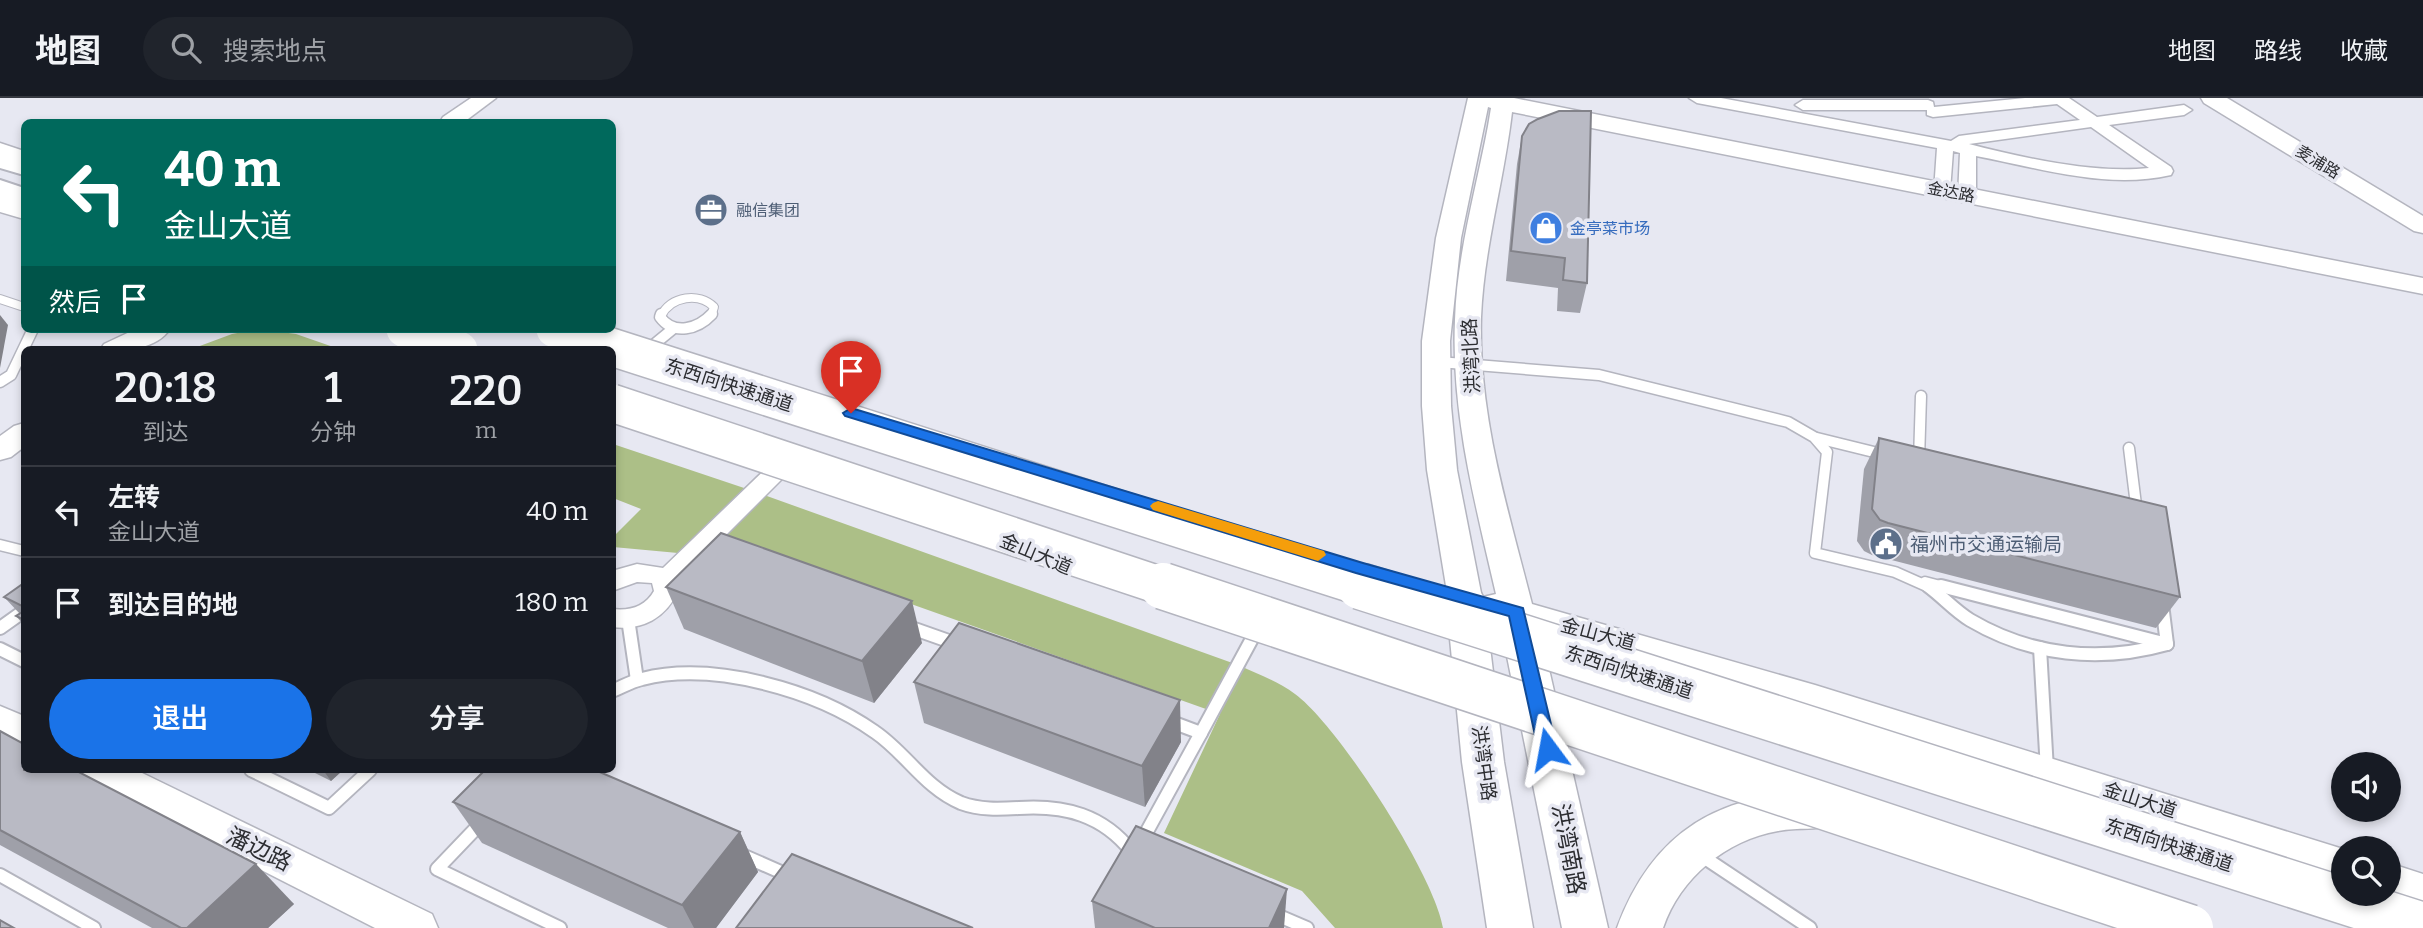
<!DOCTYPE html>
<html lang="zh">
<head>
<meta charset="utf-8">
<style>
  :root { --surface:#171b24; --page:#20242c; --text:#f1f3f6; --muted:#9ea1a6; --line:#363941; --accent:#1a73e8 }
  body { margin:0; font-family:Bitter,"Noto Sans SC",serif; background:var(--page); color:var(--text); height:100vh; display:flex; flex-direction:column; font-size:26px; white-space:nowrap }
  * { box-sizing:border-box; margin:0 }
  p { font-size:23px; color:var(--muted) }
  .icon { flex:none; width:38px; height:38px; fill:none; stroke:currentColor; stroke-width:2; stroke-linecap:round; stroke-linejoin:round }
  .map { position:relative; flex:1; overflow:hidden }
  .details { position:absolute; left:21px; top:248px; width:595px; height:427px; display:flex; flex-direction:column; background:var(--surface); border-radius:10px; box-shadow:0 4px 10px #0003 }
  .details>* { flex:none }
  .hud { position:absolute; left:21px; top:21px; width:595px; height:214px; border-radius:10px; box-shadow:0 4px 10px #0003; background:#00695c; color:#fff; overflow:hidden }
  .controls { position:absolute; left:2331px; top:654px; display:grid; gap:14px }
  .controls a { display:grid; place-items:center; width:70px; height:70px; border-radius:50%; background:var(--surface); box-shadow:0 4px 10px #0003; font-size:35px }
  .pin { position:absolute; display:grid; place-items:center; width:60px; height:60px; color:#fff; margin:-72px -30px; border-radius:50% 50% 50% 0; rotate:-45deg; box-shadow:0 0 7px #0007 }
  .pin .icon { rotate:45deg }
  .me { position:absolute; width:77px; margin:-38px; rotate:347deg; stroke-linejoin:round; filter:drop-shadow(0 0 5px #0008) }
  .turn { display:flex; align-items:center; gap:24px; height:147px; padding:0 28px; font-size:32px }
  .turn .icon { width:91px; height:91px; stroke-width:2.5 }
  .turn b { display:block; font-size:49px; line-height:60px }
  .then { display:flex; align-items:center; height:66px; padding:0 28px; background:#0003; gap:14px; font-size:26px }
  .eta { display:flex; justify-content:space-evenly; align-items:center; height:119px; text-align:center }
  .eta b { font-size:42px; font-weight:600; line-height:49px }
  .action { display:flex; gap:14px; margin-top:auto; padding:14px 28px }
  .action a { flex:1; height:80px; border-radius:42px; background:var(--accent); color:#fff; font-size:28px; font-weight:600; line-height:80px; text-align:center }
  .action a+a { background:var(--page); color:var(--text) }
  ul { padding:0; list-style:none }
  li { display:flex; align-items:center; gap:21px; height:91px; padding:0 28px; border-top:2px solid var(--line) }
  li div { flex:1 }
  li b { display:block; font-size:26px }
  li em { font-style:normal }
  header { display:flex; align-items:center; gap:42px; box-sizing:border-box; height:98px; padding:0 35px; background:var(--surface); border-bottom:2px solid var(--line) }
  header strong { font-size:33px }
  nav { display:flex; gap:38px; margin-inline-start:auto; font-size:24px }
  .search { width:490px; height:63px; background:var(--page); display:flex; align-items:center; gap:18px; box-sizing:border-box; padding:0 24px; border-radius:38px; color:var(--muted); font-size:26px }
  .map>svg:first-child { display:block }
  .green { fill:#acbf87 }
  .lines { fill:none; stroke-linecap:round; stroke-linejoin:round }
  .lane-far2-casing { stroke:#b4b5bf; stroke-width:10 }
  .lane-far1-casing { stroke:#b4b5bf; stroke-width:13 }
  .lane-casing { stroke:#b4b5bf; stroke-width:16 }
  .street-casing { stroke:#b4b5bf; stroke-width:3 }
  .secondary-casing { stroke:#b4b5bf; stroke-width:3 }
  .primary-casing { stroke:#b4b5bf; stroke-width:3 }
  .highway-casing { stroke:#b4b5bf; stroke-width:4 }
  .lane-far2 { stroke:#fff; stroke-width:8 }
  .lane-far1 { stroke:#fff; stroke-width:10 }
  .lane { stroke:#fff; stroke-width:12 }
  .street { fill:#fff; fill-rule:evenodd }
  .secondary { fill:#fff; fill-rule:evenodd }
  .primary { fill:#fff; fill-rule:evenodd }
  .highway { fill:#fff; fill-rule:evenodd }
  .highway-bridge-far1-casing { stroke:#b4b5bf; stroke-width:40; stroke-linecap:butt }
  .highway-bridge-casing { stroke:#b4b5bf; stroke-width:49; stroke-linecap:butt }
  .highway-bridge-far1 { stroke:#fff; stroke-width:37 }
  .highway-bridge { stroke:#fff; stroke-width:46 }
  .wall { fill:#9fa0a9 }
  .shaded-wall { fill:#828289 }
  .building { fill:#b9bac4; stroke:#828289; stroke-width:2 }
  .route { fill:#1a73e8; stroke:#114b97; stroke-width:2 }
  .slow { fill:#f59e0b }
  .labels { text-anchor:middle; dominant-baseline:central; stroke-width:7; stroke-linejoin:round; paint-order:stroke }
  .far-street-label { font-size:16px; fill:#2c2d31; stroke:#e7e8f2 }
  .far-service-label { font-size:16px; fill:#4e5e75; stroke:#e7e8f2; text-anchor:start }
  .far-shop-label { font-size:16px; fill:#366cbe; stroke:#e7e8f2; text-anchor:start }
  .street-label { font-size:19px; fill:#2c2d31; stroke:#e7e8f2 }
  .service-label { font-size:19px; fill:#4e5e75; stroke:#e7e8f2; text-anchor:start }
  .near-street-label { font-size:23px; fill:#2c2d31; stroke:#e7e8f2 }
</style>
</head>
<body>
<header>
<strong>地图</strong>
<div class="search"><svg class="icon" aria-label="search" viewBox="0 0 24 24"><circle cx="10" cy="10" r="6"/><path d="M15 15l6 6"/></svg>搜索地点</div>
<nav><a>地图</a><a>路线</a><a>收藏</a></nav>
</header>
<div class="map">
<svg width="2423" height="830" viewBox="0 0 2423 830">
  <rect width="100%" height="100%" fill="#e7e8f2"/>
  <g class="green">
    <polygon points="259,231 296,236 342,252 189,252 232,236"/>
    <path d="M613 346 753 393 1238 567C1257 576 1278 583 1295 596 1338 627 1435 778 1443 830H1335L1302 793 1164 735 1220 616 703 432 678 455 613 449V439L641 411 613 400Z"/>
  </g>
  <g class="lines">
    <defs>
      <g id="lane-far2">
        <polyline points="0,201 24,209"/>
        <path d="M661 218C671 198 699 194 714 209L711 218"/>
      </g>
      <g id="lane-far1">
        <path d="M661 216 660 219C674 238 698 231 712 216"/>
        <polyline points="646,253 674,230"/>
        <polyline points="1439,264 1599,277 1788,324 1814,339 1827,354 1815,455 1895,474 1931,490"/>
        <polyline points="0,284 11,277 33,231"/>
        <polyline points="1817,340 1886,357"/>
        <polyline points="2129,350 2137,415"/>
        <polyline points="1919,362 1921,298"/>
        <polyline points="0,447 24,453"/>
        <polyline points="1925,484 1948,490"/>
      </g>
      <g id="lane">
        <path d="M1928 488C1943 499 1955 513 1970 522 2031 558 2100 565 2167 546L2162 506"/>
        <polyline points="1941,488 2167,546"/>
        <polyline points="628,521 637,582"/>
        <polyline points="906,528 957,546"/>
        <polyline points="0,530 24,513"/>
        <polyline points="2040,550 2047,672"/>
        <polyline points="0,551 24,563"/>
        <path d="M612 593C622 589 632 583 642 581 713 563 816 592 875 634 906 655 925 690 961 705 980 712 999 711 1019 710 1065 707 1103 717 1132 754"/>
        <polyline points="1169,623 1201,635 1254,537"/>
        <polyline points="251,672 329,710 370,672"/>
        <polyline points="481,725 437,771 560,830"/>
        <polyline points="1140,746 1201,635"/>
        <polyline points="1699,756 1810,830"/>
        <polyline points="742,757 792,779"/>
        <polyline points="0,777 94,830"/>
        <polyline points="1272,815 1307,830"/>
      </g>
      <g id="street">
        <path d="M1689 0H1721L1951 43 1959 38 2080 22 2057 6 1933 19 1927 17V12H1803L1795 7 1803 2H1928L1933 4 1934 9 2025 0H2069L2097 19 2184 7 2192 12 2184 17 2109 27 2171 69 2173 73 2171 77C2107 92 2039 70 1976 58V98L1967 103 1958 98 1960 55 1953 53 1950 93 1942 98 1934 93 1937 50 1697 5ZM2091 29 2149 70C2094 76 2024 60 1969 46Z"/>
        <path d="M790 353 798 355 801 360 798 365 676 487 678 493C666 520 642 533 612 529V511C630 513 645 509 654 493L652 485 637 484 612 493V473L637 466 663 470 782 355Z"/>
      </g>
      <g id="secondary">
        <polygon points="471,0 496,0 464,24 440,24 443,19"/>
        <path d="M1468 0H1514L2423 180V196L1512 14C1504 83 1484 149 1481 219 1478 317 1508 412 1532 506L1815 587 2343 751V787L1815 616 1483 517 1478 508 1483 499 1496 496C1475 405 1451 315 1455 222 1457 156 1476 92 1488 28L1491 10 1488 9 1461 140 1450 243 1451 308 1457 372 1482 500 1477 509 1465 512 1453 509 1448 500 1427 372 1422 308V243L1436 140Z"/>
        <polygon points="2201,0 2227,0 2423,118 2423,135 2414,133 2204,5"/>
        <polygon points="0,45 24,53 24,67 0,59"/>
        <polygon points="0,99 24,106 24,121 0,114"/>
        <path d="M136 231H170C155 253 124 252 100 252L104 246Z"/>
        <polygon points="24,325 24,349 11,359 0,362 0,338 14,328"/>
        <polygon points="0,608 24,618 24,649 0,640"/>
        <polygon points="81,672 136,672 432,816 438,830 375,830 87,683"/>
        <polygon points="2389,765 2423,776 2423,812 2376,796 2389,796"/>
      </g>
      <g id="primary">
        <polygon points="1465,486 1478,490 1484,500 1504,664 1533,830 1487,830 1462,664 1446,500 1452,490"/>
        <polygon points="1517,500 1530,504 1536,514 1608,830 1562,830 1498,514 1504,504"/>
        <path d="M1822 694 1837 700 1844 713 1837 726C1817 733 1799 729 1778 733 1726 742 1680 780 1663 830H1617C1653 733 1720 694 1822 694Z"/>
      </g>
      <g id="highway">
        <polygon points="0,53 24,60 24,77 0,70"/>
        <polygon points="0,82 24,90 24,108 0,101"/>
      </g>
    </defs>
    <use href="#lane-far2" class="lane-far2-casing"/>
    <use href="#lane-far1" class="lane-far1-casing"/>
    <use href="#lane" class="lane-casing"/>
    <use href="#street" class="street-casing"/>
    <use href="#secondary" class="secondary-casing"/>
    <use href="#primary" class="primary-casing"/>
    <use href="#highway" class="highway-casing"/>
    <use href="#lane-far2" class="lane-far2"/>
    <use href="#lane-far1" class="lane-far1"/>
    <use href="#lane" class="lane"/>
    <use href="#street" class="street"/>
    <use href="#secondary" class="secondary"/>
    <use href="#primary" class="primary"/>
    <use href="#highway" class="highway"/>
    <defs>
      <g id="highway-bridge-far1">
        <polyline points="405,231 459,252"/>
        <polyline points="555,231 1365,490"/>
        <polyline points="612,305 1168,490"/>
      </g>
      <g id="highway-bridge">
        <polyline points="1163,488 2190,830"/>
        <polyline points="1360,488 2423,828"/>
      </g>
    </defs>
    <use href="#highway-bridge-far1" class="highway-bridge-far1-casing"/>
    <use href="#highway-bridge" class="highway-bridge-casing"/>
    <use href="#highway-bridge-far1" class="highway-bridge-far1"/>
    <use href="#highway-bridge" class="highway-bridge"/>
  </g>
  <g class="wall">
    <polygon points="1522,38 1587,185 1580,215 1557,213 1558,190 1506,183 1517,66"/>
    <polygon points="1879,340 2180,499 2156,530 1872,457 1864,453 1857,443 1864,371"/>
    <polygon points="24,485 24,527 16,518 20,516 4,499"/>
    <polygon points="666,489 922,545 874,605 684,531"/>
    <polygon points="914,584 1181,644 1145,709 924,625"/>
    <polygon points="0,633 294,806 268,830 152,830 0,747"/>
    <polygon points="309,672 343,672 331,683"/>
    <polygon points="453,704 740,734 758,774 716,830 668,830 482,745"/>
    <polygon points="1092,803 1284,830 1095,830"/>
  </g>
  <g class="shaded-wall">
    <polygon points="0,217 8,227 0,270"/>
    <polygon points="912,503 922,545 874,605 862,563"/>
    <polygon points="1180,602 1181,644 1145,709 1142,668"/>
    <polygon points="323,672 343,672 331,683"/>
    <polygon points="740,734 758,774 716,830 694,830 682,807"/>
    <polygon points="256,766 294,806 268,830 187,830"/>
    <polygon points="1287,791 1284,830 1269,830"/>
  </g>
  <g class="building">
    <polygon points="1559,13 1591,13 1587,185 1563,182 1565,160 1511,153 1522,38 1529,26 1538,21"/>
    <polygon points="1879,340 2166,409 2180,499 1888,425 1880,422 1872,411"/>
    <polygon points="721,435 912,503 862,563 666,489"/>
    <polygon points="24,485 24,509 4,499"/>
    <polygon points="24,513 24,522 16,518"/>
    <polygon points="959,525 1180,602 1142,668 914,584"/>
    <polygon points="0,633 24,646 24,672 75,672 256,766 187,830 181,830 0,732"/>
    <polygon points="485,672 595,672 740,734 682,807 453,704"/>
    <polygon points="1136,728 1287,791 1269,830 1155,830 1092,803"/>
    <polygon points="792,756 973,830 736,830"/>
    <polygon points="0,822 14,830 0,830"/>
  </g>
  <polygon class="route" points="851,310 1363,465 1523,510 1557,651 1554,656 1548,659 1541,656 1538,651 1509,518 1356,475 845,318 843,315"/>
  <polygon class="slow" points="1158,403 1324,453 1326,457 1318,463 1153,412 1150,408 1153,405"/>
  <defs>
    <symbol id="office-disc" viewBox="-11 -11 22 22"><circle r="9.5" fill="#5c6f8a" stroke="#e7e8f2"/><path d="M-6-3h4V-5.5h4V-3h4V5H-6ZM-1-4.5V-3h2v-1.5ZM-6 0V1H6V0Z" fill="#fff"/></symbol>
    <symbol id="shop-disc" viewBox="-11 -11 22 22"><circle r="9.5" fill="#3f7fe0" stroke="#e7e8f2"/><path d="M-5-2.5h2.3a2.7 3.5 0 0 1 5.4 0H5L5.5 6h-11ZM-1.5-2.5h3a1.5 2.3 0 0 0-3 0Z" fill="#fff"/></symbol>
    <symbol id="civic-disc" viewBox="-11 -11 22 22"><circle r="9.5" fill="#5c6f8a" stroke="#e7e8f2"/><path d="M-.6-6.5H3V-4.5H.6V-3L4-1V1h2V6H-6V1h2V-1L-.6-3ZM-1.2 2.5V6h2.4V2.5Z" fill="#fff"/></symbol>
  </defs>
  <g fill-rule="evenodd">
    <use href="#office-disc" x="692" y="93" width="38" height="38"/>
    <use href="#shop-disc" x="1527" y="111" width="38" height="38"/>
    <use href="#civic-disc" x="1867" y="427" width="38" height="38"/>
  </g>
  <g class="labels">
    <g class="far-street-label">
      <text transform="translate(2318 64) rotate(31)">麦浦路</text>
      <text transform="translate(1951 94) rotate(11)">金达路</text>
    </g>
    <g class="far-service-label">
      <text x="736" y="112">融信集团</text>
    </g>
    <g class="far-shop-label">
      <text x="1570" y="130">金亭菜市场</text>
    </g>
    <g class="street-label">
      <text transform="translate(1471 258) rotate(-93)">洪湾北路</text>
      <text transform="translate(729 287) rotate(18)">东西向快速通道</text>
      <text transform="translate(1036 456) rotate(23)">金山大道</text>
      <text transform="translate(1598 536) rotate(15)">金山大道</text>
      <text transform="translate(1629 574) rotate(18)">东西向快速通道</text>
      <text transform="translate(1484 665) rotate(82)">洪湾中路</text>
      <text transform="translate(2140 702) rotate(18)">金山大道</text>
      <text transform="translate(2169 747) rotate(18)">东西向快速通道</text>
    </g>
    <g class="service-label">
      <text x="1910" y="446">福州市交通运输局</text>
    </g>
    <g class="near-street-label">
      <text transform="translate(259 751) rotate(26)">潘边路</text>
      <text transform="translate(1569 751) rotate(79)">洪湾南路</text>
    </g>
  </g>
</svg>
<div class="controls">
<a><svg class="icon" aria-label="sound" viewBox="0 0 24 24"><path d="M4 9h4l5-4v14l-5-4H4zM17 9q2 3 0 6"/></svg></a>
<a><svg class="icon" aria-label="search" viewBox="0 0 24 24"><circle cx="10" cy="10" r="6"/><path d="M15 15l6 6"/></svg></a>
</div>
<div class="pin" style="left:851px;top:315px;background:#d93025"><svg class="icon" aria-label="arrive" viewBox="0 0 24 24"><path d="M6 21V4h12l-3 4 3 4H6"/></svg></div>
<svg class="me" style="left:1548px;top:651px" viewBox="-20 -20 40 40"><path d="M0-17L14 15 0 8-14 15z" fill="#1a73e8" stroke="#fff" stroke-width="4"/></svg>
<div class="hud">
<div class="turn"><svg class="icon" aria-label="left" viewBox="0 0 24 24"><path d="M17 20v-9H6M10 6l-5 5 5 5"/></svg><div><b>40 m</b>金山大道</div></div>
<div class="then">然后<svg class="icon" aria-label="arrive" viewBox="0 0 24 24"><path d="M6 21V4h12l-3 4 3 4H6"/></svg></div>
</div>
<section class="details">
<div class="eta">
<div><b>20:18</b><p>到达</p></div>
<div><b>1</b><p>分钟</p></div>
<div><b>220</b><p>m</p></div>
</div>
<ul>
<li><svg class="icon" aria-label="left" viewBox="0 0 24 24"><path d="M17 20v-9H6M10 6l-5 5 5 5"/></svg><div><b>左转</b><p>金山大道</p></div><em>40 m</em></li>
<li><svg class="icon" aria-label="arrive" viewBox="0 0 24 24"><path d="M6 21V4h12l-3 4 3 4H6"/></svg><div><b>到达目的地</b></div><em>180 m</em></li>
</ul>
<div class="action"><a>退出</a><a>分享</a></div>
</section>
</div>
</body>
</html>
